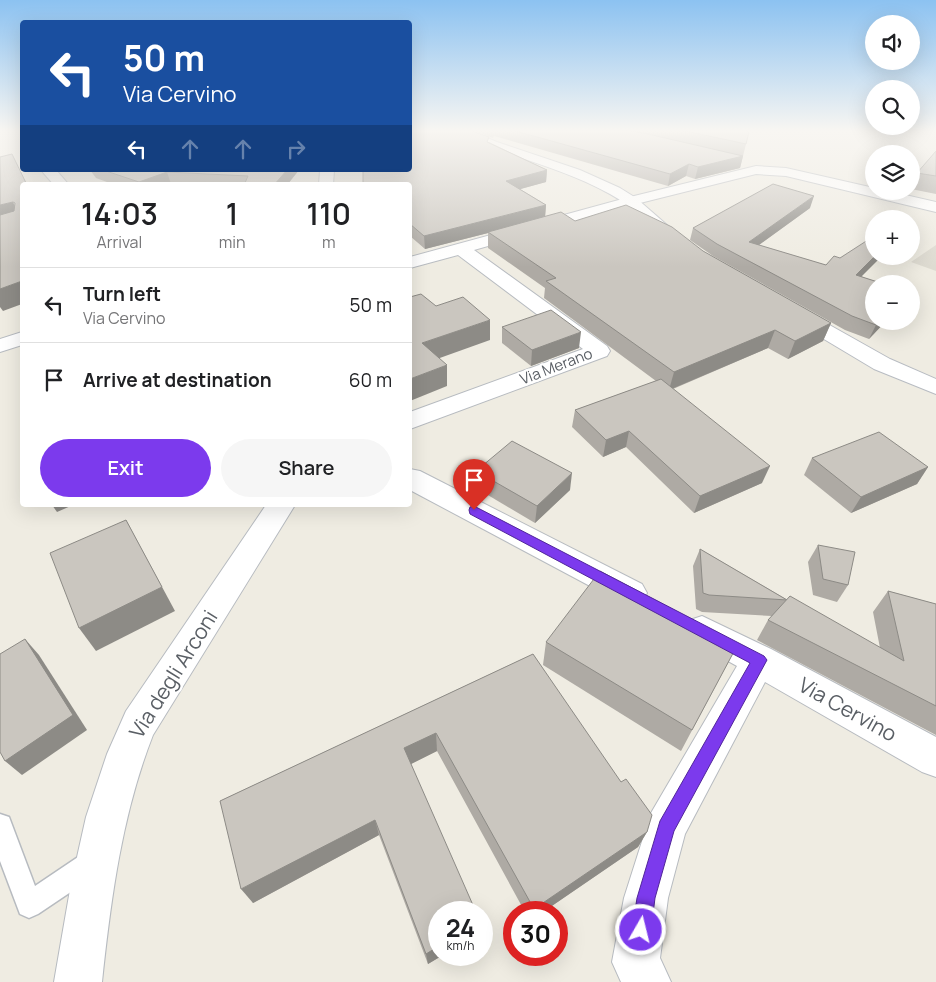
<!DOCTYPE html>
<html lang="en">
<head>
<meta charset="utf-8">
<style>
  :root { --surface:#fff; --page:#f6f6f6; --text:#202124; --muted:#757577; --line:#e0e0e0; --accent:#7c3aed }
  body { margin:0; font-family:Manrope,sans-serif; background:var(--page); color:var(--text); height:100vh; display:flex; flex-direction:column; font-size:19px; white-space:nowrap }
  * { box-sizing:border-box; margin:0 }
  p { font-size:16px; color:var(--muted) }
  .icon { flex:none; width:28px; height:28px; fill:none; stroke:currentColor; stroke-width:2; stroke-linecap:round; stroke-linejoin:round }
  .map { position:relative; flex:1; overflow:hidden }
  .sheet { position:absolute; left:20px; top:182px; width:392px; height:325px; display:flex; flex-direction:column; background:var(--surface); border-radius:5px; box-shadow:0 5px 20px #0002 }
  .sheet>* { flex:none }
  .hud { position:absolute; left:20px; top:20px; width:392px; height:152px; border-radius:5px; box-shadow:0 5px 20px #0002; background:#1a4fa0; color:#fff; overflow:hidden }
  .fabs { position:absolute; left:865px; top:15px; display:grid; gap:10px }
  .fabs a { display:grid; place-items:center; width:55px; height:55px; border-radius:50%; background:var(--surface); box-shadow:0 5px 20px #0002; font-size:25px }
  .speed { position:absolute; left:428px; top:901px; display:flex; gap:10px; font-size:25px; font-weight:700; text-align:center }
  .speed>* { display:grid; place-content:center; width:65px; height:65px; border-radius:50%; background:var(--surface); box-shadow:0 5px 20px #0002; line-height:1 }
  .speed small { font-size:12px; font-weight:400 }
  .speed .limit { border:8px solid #d22; background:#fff; color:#111 }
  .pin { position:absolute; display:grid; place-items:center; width:42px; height:42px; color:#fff; margin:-51px -21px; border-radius:50% 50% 50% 0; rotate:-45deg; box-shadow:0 0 5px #0007 }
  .pin .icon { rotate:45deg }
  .me { position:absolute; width:55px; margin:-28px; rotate:8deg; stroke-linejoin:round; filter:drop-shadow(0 0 4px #0008) }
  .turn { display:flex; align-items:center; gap:18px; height:105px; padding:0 20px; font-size:22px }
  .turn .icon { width:65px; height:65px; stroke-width:2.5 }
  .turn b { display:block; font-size:35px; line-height:42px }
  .lanes { display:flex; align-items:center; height:48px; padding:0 20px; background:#0003; justify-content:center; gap:25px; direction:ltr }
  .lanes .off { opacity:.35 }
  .eta { display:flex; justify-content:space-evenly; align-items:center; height:85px; text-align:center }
  .eta b { font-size:30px; font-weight:600; line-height:35px }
  .action { display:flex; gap:10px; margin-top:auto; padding:10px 20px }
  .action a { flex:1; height:58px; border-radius:30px; background:var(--accent); color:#fff; font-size:20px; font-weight:600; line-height:58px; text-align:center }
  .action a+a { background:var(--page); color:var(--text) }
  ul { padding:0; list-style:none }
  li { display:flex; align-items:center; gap:15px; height:75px; padding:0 20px; border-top:1px solid var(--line) }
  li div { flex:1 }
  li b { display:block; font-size:19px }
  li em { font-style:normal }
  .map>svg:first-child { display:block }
  .education { fill:#dedbd1 }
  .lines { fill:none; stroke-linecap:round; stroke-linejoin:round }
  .lane-casing { stroke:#b7bbc0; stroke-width:3 }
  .street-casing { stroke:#b7bbc0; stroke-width:2 }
  .secondary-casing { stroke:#b8bcc2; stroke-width:2 }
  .lane { fill:#fff; fill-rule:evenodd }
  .street { fill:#fff; fill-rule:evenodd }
  .secondary { fill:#fff; fill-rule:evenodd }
  .wall { fill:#aeaaa4 }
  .shaded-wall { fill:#8d8b86 }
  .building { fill:#cac6bf; stroke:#8d8b86 }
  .route { fill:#7c3aed; stroke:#51269a }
  .labels { text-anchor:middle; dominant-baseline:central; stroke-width:4.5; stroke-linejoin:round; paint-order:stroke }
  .far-street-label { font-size:15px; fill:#5a5f65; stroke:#fff }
  .near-street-label { font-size:21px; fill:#5a5f65; stroke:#fff }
</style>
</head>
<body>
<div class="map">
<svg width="936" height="982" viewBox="0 0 936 982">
  <rect width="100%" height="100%" fill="#efece2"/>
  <polygon class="education" points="936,245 936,271 911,262"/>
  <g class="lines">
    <defs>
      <polygon id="lane" points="0,814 9,817 35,886 81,855 90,851 99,855 103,864 99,873 38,914 29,918 20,914 0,861"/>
      <g id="street">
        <polygon points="756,166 786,168 874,188 874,191 888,191 936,202 936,212 786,176 756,174 636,204 474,250 607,346 610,351 607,356 410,429 410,412 583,349 458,255 410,268 410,257 626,198"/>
        <polygon points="41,170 56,170 69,185 54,185"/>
        <polygon points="320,170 334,170 333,185 319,185"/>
        <polygon points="22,332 22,345 0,352 0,339"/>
        <polygon points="410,469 420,471 642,584 647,593 642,602 631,606 620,602 410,490"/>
        <path d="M266 505H295L153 735C122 814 111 898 102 982H54L71 884 86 817 107 754 126 711Z"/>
        <polygon points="702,616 771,649 936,737 936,777 922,772 765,682 685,834 668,898 660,958 671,982 621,982 612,962 624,898 651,813 737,666 690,640 685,630 690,620"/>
      </g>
      <g id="secondary">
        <path d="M452 130H468L497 142 580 170 620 188 636 198 683 239 681 243H669C650 226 632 206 610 194 561 167 505 155 454 133Z"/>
        <polygon points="794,307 801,309 890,359 936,379 936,394 874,369 787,317 784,313 787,309"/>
      </g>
    </defs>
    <use href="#lane" class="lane-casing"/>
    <use href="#street" class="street-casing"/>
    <use href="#secondary" class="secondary-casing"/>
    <use href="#lane" class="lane"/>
    <use href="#street" class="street"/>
    <use href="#secondary" class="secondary"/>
  </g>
  <g class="wall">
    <polygon points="472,130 743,130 749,132 740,168 695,179 686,176 668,186 494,136 493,138"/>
    <polygon points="489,142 547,170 546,182 520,189 546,205 545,216 575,221 703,251 831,323 823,341 788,359 768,348 673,389 762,483 694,513 626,447 603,457 572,427 575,410 656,381 544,298 545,288 488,248 488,233 425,249 410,236 410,185"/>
    <polygon points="936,151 936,194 911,189 911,186 917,173"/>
    <polygon points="90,170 299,170 287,185 184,185 171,184 169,185 115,185 96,178"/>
    <polygon points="810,208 759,245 862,276 886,321 869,339 845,330 713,256 690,240 693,228"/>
    <polygon points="502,327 579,348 531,366 502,343"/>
    <polygon points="812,458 928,467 917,484 851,513 804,475"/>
    <polygon points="476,471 570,490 535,523 476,488"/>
    <polygon points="818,545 848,585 837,602 813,595 808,562"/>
    <polygon points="700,549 786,599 880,648 873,612 888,591 936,604 936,735 757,640 768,620 772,616 702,612 696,609 693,566"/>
    <polygon points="546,642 738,644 681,751 543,665"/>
    <polygon points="533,654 647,832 638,847 543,912 525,912 437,751 411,764 439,955 443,955 428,964 379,835 253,903 220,801"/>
  </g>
  <g class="shaded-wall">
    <polygon points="743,156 740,168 695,179 698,167"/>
    <polygon points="689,164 686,176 668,186 670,174"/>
    <polygon points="287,170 299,170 287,185 274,185"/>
    <polygon points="547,170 546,182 506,193 506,181"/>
    <polygon points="167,172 171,184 169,185 140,185 139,182"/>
    <polygon points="814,196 810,208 745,255 749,242"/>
    <polygon points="13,202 22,219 0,225 0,205"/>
    <polygon points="546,205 545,218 488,232 488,233 425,249 424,236"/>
    <polygon points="875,256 882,256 850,288 856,275"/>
    <polygon points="22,281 22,304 3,311 0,307 0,289"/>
    <polygon points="490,320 490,340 423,364 422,343"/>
    <polygon points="879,321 886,321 869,339 876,325"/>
    <polygon points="831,323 823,341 788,359 795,341"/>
    <polygon points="775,330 768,348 669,390 674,372"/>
    <polygon points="581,332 579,348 531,366 532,350"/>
    <polygon points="447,365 447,386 410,401 410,379"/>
    <polygon points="629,431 626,447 603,457 606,440"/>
    <polygon points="770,466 762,483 694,513 700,496"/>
    <polygon points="928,467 917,484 851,513 861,497"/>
    <polygon points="572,473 570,490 535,523 537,506"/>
    <polygon points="52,505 73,505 57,512"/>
    <polygon points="126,520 175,611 96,651 79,628"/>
    <polygon points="25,639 39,655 87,730 22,775 5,761"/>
    <polygon points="436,733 437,751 407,766 404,748"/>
    <polygon points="375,820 379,835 253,903 241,889"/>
    <polygon points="647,832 638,847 543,912 533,912 534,909"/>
    <polygon points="439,946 439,955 443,955 428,964 426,954"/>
  </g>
  <g class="building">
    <polygon points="410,130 469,130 489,137 487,142 547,170 506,181 546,205 424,236 410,224 410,185 363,185 363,170 410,170"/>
    <polygon points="512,130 624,130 648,134 743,156 698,167 689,164 670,174"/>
    <polygon points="681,130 743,130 749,132 746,144"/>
    <polygon points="936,151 936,176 917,173"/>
    <polygon points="12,154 27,185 22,185 22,281 0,289 0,215 14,211 15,203 13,202 0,205 0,157"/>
    <polygon points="103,170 287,170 274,185 244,185 248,176 167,172 139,182"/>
    <polygon points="773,184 814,196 749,242 826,265 834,256 840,258 874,236 874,256 875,256 856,275 884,284 874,284 874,321 879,321 876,325 852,316 717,244 693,228"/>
    <polygon points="626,205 672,227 703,251 831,323 795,341 775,330 674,372 546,281 556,278 488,232 561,212 575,221"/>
    <polygon points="421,294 436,306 463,297 490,320 422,343 447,365 410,379 410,297"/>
    <polygon points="551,310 581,332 532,350 502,327"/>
    <polygon points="661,379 770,466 700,496 629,431 606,440 575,410"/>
    <polygon points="879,432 928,467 861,497 812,458"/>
    <polygon points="512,441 572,473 537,506 476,471"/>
    <polygon points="126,520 162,587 79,628 50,553"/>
    <polygon points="818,545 855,552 848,585 823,579"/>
    <polygon points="700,549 787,600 709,595 703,593"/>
    <polygon points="600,571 738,644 692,730 546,642"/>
    <polygon points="888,591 936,604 936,706 768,620 790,596 904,661"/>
    <polygon points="25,639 73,715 5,761 0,752 0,654"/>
    <polygon points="533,654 621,782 626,779 652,815 647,832 534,909 436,733 404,748 476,912 439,912 439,946 426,954 375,820 241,889 220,801"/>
  </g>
  <linearGradient id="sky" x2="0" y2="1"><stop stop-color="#8cc2f1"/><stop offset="0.49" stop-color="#f8f6f2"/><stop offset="1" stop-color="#f8f6f2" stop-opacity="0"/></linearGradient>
  <rect width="936" height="267" fill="url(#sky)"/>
  <polygon class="route" points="474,506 764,656 767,660 674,831 655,898 651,930 648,936 641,939 634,936 632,930 637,898 660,821 750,663 470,514 469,510 470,507"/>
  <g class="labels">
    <g class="far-street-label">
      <text transform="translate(556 366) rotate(-21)">Via Merano</text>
    </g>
    <g class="near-street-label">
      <text transform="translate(173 674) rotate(-58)">Via degli Arconi</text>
      <text transform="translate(848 709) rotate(29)">Via Cervino</text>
    </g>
  </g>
</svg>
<div class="fabs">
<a><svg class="icon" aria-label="sound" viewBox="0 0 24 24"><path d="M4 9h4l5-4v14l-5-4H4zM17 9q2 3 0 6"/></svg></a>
<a><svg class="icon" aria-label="search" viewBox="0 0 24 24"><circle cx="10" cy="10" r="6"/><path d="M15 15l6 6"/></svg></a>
<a><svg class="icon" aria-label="layers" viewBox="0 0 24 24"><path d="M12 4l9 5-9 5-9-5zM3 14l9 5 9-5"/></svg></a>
<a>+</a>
<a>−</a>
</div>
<div class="speed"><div>24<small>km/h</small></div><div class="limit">30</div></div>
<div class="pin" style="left:474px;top:510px;background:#d93025"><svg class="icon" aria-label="arrive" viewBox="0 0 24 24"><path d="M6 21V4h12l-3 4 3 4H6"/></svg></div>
<svg class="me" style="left:641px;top:930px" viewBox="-20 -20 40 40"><circle r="17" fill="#7c3aed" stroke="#fff" stroke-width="3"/><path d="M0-11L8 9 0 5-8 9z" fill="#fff"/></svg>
<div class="hud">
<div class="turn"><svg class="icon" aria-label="left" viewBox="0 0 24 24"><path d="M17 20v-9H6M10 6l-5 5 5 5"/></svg><div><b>50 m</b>Via Cervino</div></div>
<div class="lanes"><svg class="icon" aria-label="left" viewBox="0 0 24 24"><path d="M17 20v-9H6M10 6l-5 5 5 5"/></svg><svg class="icon off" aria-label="ahead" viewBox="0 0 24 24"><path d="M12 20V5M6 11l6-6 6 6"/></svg><svg class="icon off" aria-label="ahead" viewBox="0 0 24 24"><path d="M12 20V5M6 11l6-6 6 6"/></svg><svg class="icon off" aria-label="right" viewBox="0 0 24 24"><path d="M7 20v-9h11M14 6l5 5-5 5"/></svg></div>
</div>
<section class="sheet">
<div class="eta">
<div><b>14:03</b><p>Arrival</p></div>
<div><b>1</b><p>min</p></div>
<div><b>110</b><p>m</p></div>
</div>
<ul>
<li><svg class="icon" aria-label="left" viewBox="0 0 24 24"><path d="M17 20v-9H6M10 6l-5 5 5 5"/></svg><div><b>Turn left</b><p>Via Cervino</p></div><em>50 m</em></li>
<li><svg class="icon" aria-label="arrive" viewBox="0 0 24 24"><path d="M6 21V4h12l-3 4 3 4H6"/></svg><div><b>Arrive at destination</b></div><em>60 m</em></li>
</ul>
<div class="action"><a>Exit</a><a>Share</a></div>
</section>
</div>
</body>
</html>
